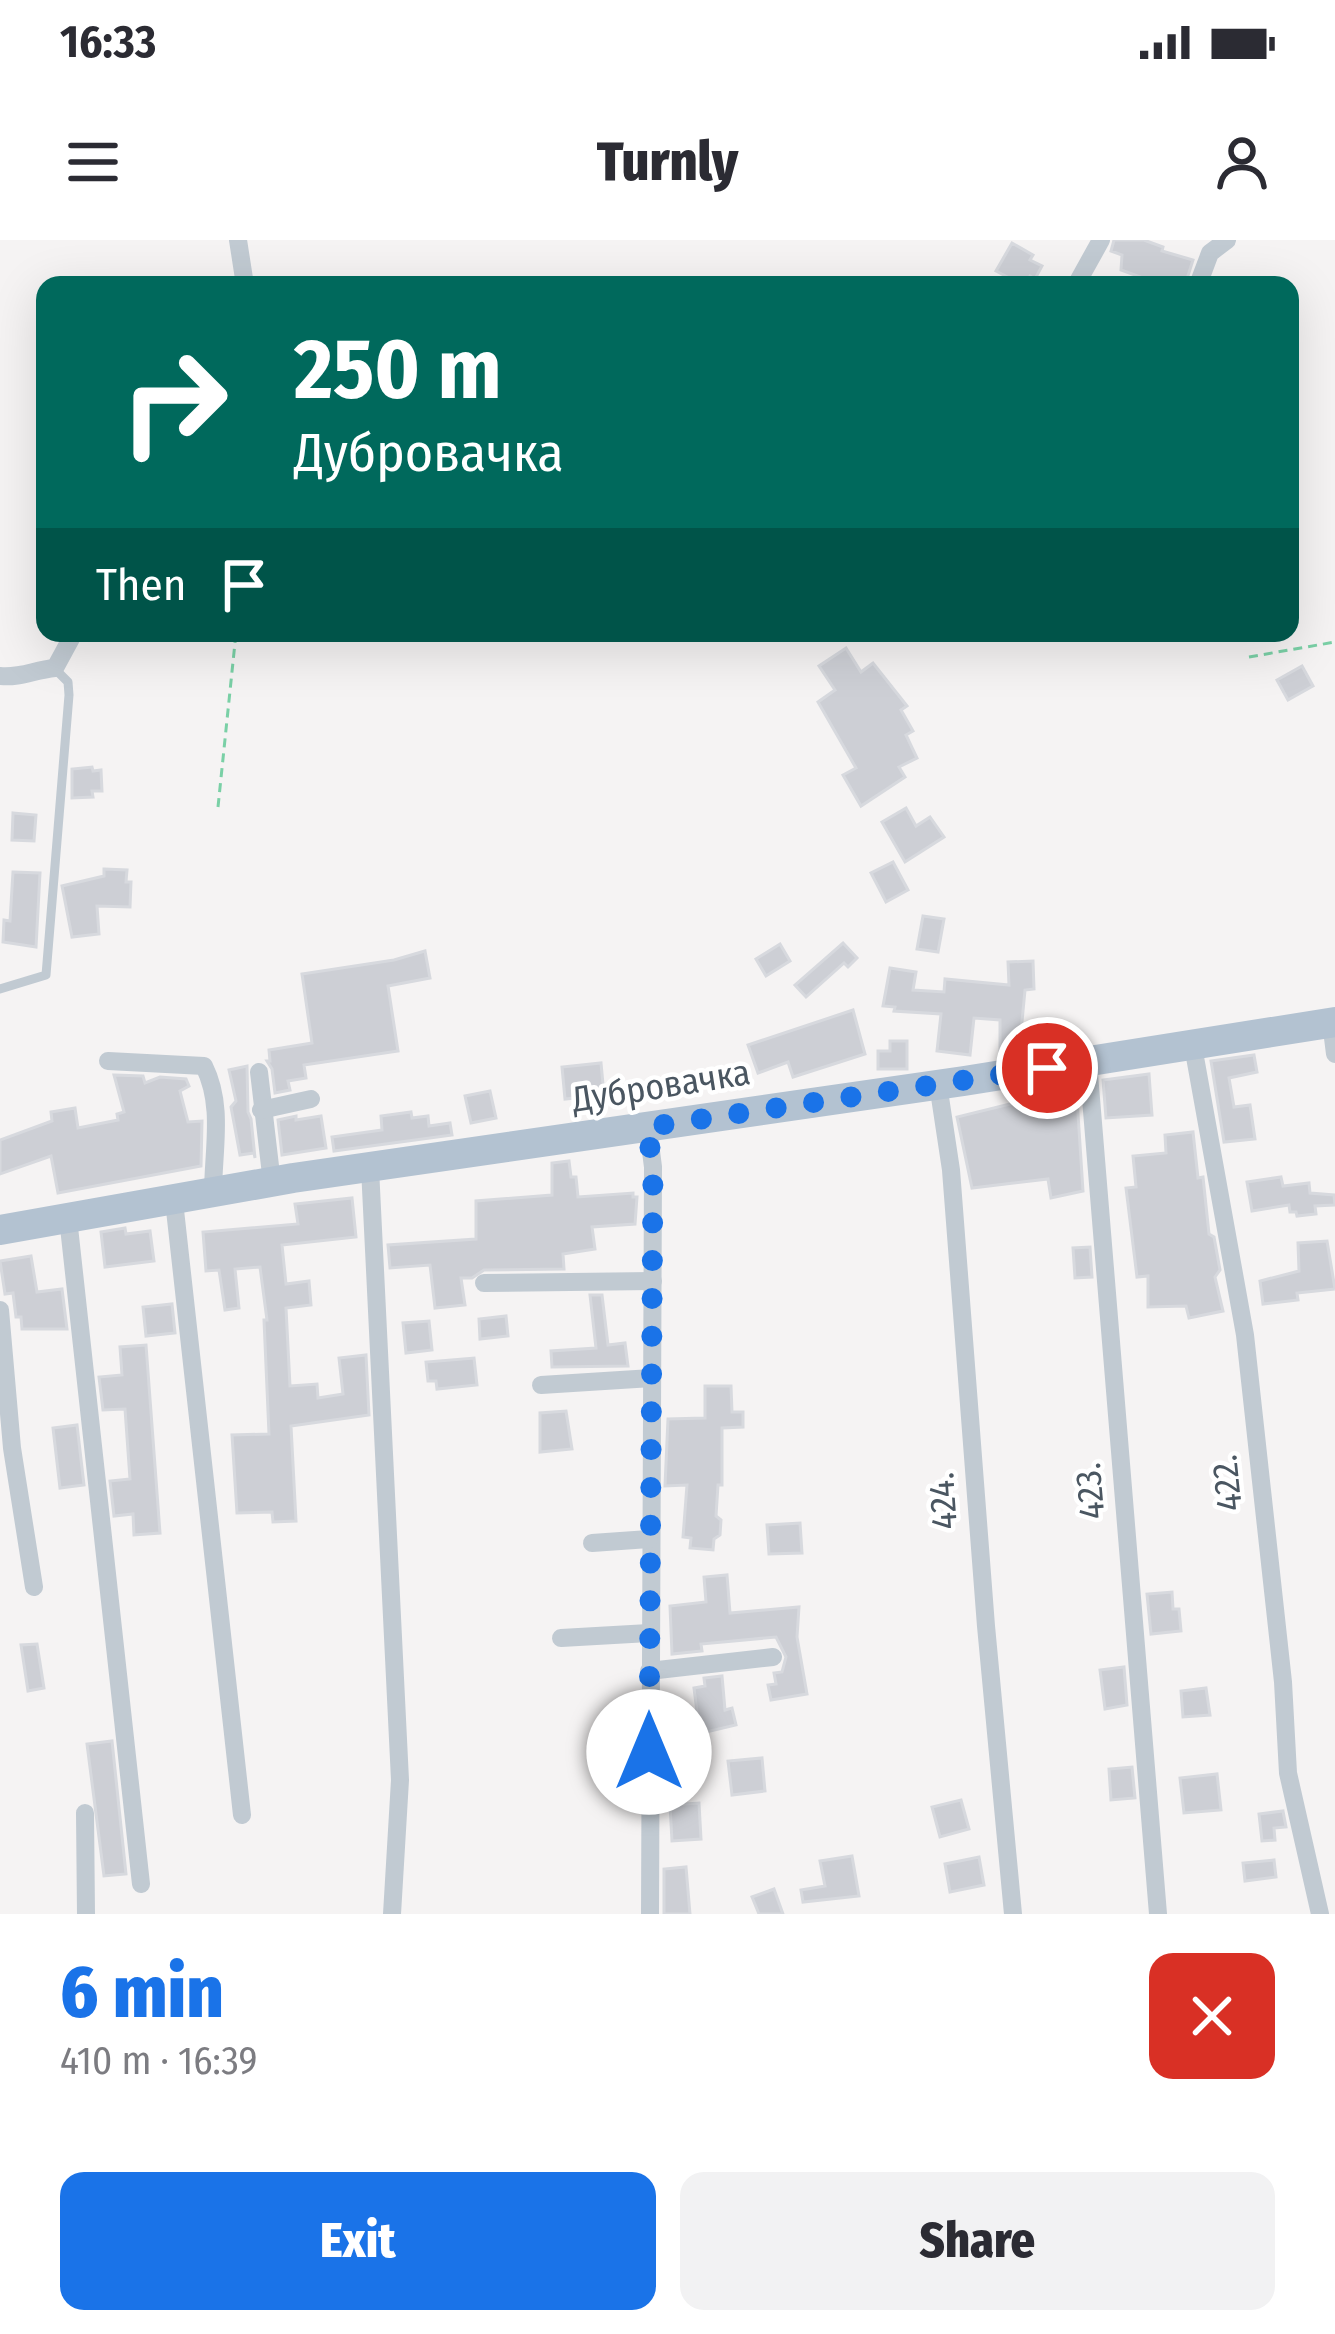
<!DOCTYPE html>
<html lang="en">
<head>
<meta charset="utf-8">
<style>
  :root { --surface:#fff; --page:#f2f2f3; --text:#2b2b33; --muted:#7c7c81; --accent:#1a73e8 }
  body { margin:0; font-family:"Fira Sans Condensed",sans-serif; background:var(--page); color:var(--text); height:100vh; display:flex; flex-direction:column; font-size:45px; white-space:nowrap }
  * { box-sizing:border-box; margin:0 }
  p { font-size:39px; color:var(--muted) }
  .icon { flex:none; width:66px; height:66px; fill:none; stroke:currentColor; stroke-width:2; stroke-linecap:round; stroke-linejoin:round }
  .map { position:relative; height:1674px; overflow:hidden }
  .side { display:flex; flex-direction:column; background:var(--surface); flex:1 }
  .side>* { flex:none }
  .banner { position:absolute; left:36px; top:36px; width:1263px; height:366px; border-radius:24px; box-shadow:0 12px 48px #0002; background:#00695c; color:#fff; overflow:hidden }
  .pin { position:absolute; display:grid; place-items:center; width:102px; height:102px; color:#fff; margin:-51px; border:6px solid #fff; border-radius:50%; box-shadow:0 3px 12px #0007 }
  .me { position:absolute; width:132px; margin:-66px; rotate:0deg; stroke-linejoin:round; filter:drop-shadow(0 0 9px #0008) }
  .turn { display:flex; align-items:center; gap:42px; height:252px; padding:0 60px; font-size:54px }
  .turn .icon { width:156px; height:156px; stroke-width:2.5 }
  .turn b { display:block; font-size:84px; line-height:102px }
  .then { display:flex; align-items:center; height:114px; padding:0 60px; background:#0003; gap:24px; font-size:45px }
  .round { display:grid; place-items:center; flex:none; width:126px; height:126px; border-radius:24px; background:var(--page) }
  .summary { display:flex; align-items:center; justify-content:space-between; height:204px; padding:0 60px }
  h1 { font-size:72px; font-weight:800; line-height:90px; color:var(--accent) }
  .primary-button { display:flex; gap:24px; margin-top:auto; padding:24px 60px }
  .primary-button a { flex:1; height:138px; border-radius:24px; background:var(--accent); color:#fff; font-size:48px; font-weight:800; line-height:138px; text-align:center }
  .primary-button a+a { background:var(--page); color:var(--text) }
  .status { display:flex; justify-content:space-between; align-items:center; height:84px; padding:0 60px; background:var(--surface); direction:ltr }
  .status svg { height:33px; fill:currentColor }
  header { display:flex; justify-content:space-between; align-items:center; height:156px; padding:0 60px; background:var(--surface); font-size:54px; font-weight:800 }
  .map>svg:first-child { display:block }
  .building { fill:#cdcfd5; stroke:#d7d9de; stroke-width:3 }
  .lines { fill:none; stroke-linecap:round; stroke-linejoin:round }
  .path { stroke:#7ad0a6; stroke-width:3; stroke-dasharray:9 6; stroke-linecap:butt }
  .lane { stroke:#c1cad2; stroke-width:9 }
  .street { stroke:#c1cad2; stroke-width:18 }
  .primary { stroke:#b3c2d1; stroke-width:30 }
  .route { stroke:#1a73e8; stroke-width:21; stroke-dasharray:0 37.8 }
  .labels { text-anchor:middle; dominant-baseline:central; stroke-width:9; stroke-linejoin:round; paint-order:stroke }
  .street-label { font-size:36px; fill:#4a5661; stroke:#fff }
</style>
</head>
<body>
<div class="status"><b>16:33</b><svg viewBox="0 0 49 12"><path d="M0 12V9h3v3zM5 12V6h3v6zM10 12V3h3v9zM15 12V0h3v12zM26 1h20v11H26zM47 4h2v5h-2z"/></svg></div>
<header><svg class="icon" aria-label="menu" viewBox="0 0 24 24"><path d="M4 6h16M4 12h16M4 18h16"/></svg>Turnly<svg class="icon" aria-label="person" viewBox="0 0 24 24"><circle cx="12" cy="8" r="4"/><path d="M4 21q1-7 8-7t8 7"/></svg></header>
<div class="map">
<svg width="1335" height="1674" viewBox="0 0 1335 1674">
  <rect width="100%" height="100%" fill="#f5f3f3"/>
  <g class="building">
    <polygon points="1114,0 1144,0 1163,7 1162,11 1193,20 1185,45 1162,45 1121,30 1122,15 1111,11"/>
    <polygon points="1012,3 1033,15 1030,20 1042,26 1035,39 1030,36 1025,45 1011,45 1013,40 996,31"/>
    <polygon points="846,408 861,432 873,423 907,466 901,470 913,491 906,495 917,518 899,527 905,537 861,566 843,535 856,528 818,462 835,450 819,426"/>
    <polygon points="1302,426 1313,446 1288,460 1277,440"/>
    <polygon points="92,527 93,531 101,530 102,551 92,551 93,557 72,558 72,529"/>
    <polygon points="906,568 916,586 930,577 944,597 905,622 882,582"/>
    <polygon points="13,573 36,575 34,601 12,600"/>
    <polygon points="893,622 908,650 886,662 871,633"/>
    <polygon points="104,629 127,630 126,642 131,642 130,667 97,666 99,694 72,697 62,646 104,636"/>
    <polygon points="13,632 40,633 36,707 3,702 4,680 10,681"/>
    <polygon points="923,676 944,679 938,712 917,709"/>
    <polygon points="843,703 857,718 848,727 844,723 806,757 795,745"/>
    <polygon points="780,704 790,721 766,736 756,719"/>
    <polygon points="425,711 430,738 388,746 398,811 304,825 306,838 288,841 290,850 275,853 272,829 267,821 270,821 269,810 312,803 302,734 394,720"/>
    <polygon points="1033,721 1034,749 1025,750 1019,813 1000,816 1000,780 974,778 970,815 937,811 941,774 894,771 895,767 883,766 890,728 916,732 913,750 944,752 945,739 1009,745 1008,722"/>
    <polygon points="853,770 865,814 793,837 788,822 758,833 748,805"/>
    <polygon points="890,801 907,801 907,829 878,829 878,811 890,811"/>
    <polygon points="1254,815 1257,832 1229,838 1234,867 1250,865 1255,899 1224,902 1211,821"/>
    <polygon points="601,823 604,855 565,859 562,827"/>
    <polygon points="247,826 248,872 251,879 255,918 254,913 240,915 231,867 236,861 229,830"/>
    <polygon points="1149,834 1152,875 1106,878 1103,840"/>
    <polygon points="114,835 143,836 145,843 160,837 186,839 189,846 180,851 188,882 202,881 201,926 58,953 51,916 0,934 0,900 52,881 51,872 75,868 78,888 118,880 117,874 124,872"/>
    <polygon points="1076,843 1083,951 1051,958 1048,939 972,948 957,877 1010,864 1059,860 1057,846"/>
    <polygon points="490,851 496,878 471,883 465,856"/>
    <polygon points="411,872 412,878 428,876 429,886 450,883 452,895 334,911 332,897 382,890 381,876"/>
    <polygon points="296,876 296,880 321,876 326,908 282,915 278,880"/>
    <polygon points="1193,892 1198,938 1203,937 1209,994 1214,997 1220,1030 1215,1037 1223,1071 1189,1078 1186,1066 1148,1067 1148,1036 1137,1037 1126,948 1136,947 1133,916 1166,913 1165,895"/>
    <polygon points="569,921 571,937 576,937 578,957 633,953 633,957 637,957 635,984 592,987 595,1009 563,1014 564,1029 484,1030 472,1038 461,1038 465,1065 435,1068 430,1025 390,1028 388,1005 476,999 476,961 552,955 552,923"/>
    <polygon points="1281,937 1283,946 1309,943 1310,953 1334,955 1335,965 1315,966 1316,974 1297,976 1296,972 1290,972 1289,965 1252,971 1247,942"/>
    <polygon points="352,958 356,997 282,1005 286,1044 309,1041 311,1065 286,1068 290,1146 317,1144 318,1158 343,1154 339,1118 366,1115 369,1175 291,1186 296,1281 273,1282 272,1272 237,1273 232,1195 269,1194 264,1080 267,1080 260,1027 235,1029 239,1068 225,1070 219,1030 206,1031 203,992 298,984 295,964"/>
    <polygon points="125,988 126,994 150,991 154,1021 105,1027 101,992"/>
    <polygon points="1327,1001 1335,1049 1297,1053 1298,1060 1263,1064 1260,1041 1299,1031 1298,1003"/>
    <polygon points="1090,1007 1092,1037 1075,1038 1073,1008"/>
    <polygon points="31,1016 37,1052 62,1049 67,1089 22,1089 21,1077 16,1077 13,1053 5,1054 0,1021"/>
    <polygon points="590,1055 602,1055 608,1105 625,1103 628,1126 552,1127 551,1111 596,1108"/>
    <polygon points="172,1064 175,1093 146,1096 143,1067"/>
    <polygon points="506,1076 508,1096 480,1099 479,1079"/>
    <polygon points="429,1081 432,1110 406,1113 403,1083"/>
    <polygon points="146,1105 160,1293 134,1295 133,1274 114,1276 110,1241 130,1239 125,1169 103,1170 99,1137 122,1135 120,1107"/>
    <polygon points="474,1118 477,1145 437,1149 436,1141 428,1141 426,1122"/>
    <polygon points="705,1146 731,1146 732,1172 743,1172 743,1187 722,1188 722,1245 718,1245 716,1276 721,1280 720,1295 714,1299 713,1310 690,1308 691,1298 683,1297 687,1245 665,1246 668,1179 705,1178"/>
    <polygon points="566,1171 572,1209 540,1212 540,1173"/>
    <polygon points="77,1185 84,1245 60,1248 53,1188"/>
    <polygon points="800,1283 802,1313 769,1314 767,1285"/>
    <polygon points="727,1335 730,1373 799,1367 797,1397 807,1454 771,1460 768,1445 776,1444 774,1433 782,1432 786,1417 776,1397 701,1404 702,1411 672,1414 670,1366 706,1362 704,1337"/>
    <polygon points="1172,1352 1173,1369 1179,1369 1181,1391 1151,1394 1147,1354"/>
    <polygon points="37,1404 44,1448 28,1451 21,1405"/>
    <polygon points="1124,1427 1127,1465 1105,1469 1100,1430"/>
    <polygon points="722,1436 725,1470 732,1468 736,1485 685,1497 686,1505 664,1508 664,1477 697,1472 694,1448 705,1446 704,1438"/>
    <polygon points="1206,1448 1210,1475 1183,1477 1181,1451"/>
    <polygon points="112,1501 126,1634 104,1636 87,1504"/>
    <polygon points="762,1518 765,1551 732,1555 728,1521"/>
    <polygon points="1132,1527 1135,1558 1111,1560 1109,1529"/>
    <polygon points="1217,1534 1221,1570 1184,1573 1180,1538"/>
    <polygon points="961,1560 969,1589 940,1597 932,1567"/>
    <polygon points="699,1563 701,1599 672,1601 670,1565"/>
    <polygon points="1283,1571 1286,1587 1274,1588 1275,1600 1262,1601 1259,1574"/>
    <polygon points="852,1616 859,1656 803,1662 801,1650 825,1646 820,1621"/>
    <polygon points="979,1617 984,1645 950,1652 945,1624"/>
    <polygon points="1274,1620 1276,1637 1245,1641 1243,1623"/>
    <polygon points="686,1627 690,1674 664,1674 664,1629"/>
    <polygon points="774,1649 783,1674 759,1674 752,1657"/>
  </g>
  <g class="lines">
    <g class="path">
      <polyline points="1249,417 1335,402"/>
      <polyline points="218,567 236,393"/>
    </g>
    <polyline class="lane" points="0,749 46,735 69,455 68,442 55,429"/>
    <g class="street">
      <polyline points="238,0 245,45"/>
      <polyline points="1076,45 1101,0"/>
      <polyline points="1198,45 1210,13 1227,0"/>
      <path d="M0 436C21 438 34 430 55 428L74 393"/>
      <polyline points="1331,782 1335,814"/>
      <polyline points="1193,806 1245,1095 1283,1442 1288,1533 1320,1674"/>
      <path d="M108 821 204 826C224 866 213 910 213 954"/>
      <polyline points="1088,822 1158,1674"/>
      <polyline points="259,832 272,943"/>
      <polyline points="938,844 951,930 986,1386 1013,1674"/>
      <polyline points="261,870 311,859"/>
      <polyline points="648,888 653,927 650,1674"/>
      <polyline points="370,928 400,1540 392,1674"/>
      <polyline points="174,961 242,1575"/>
      <polyline points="68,978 141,1644"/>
      <polyline points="484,1043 653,1041"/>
      <polyline points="0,1070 12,1208 34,1347"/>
      <polyline points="541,1145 652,1138"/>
      <polyline points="592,1303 649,1299"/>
      <polyline points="561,1398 649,1393"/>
      <polyline points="649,1431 773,1417"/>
      <polyline points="85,1573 86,1674"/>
    </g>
    <polyline class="primary" points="0,990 293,938 964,841 1335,782"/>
  </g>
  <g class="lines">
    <polyline class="route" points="649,1512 653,928 647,887 1047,828"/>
  </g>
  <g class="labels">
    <g class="street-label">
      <text transform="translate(661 846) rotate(-9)">Дубровачка</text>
      <text transform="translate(1227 1243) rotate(-96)">422.</text>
      <text transform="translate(1090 1251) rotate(-95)">423.</text>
      <text transform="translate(943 1261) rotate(-94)">424.</text>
    </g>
  </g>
</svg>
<div class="pin" style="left:1047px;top:828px;background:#d93025"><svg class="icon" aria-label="arrive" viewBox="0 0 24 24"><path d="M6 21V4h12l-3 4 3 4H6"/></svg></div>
<svg class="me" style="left:649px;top:1512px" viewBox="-20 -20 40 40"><circle r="19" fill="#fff"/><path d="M0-13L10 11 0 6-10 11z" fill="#1a73e8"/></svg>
<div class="banner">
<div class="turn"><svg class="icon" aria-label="right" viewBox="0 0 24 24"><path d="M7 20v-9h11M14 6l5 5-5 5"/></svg><div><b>250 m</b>Дубровачка</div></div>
<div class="then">Then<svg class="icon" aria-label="arrive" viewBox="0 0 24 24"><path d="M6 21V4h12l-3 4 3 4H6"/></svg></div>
</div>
</div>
<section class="side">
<div class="summary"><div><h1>6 min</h1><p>410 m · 16:39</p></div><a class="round" style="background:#d93025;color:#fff"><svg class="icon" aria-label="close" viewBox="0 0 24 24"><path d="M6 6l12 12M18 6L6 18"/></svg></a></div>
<div class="primary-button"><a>Exit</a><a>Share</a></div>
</section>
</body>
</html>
